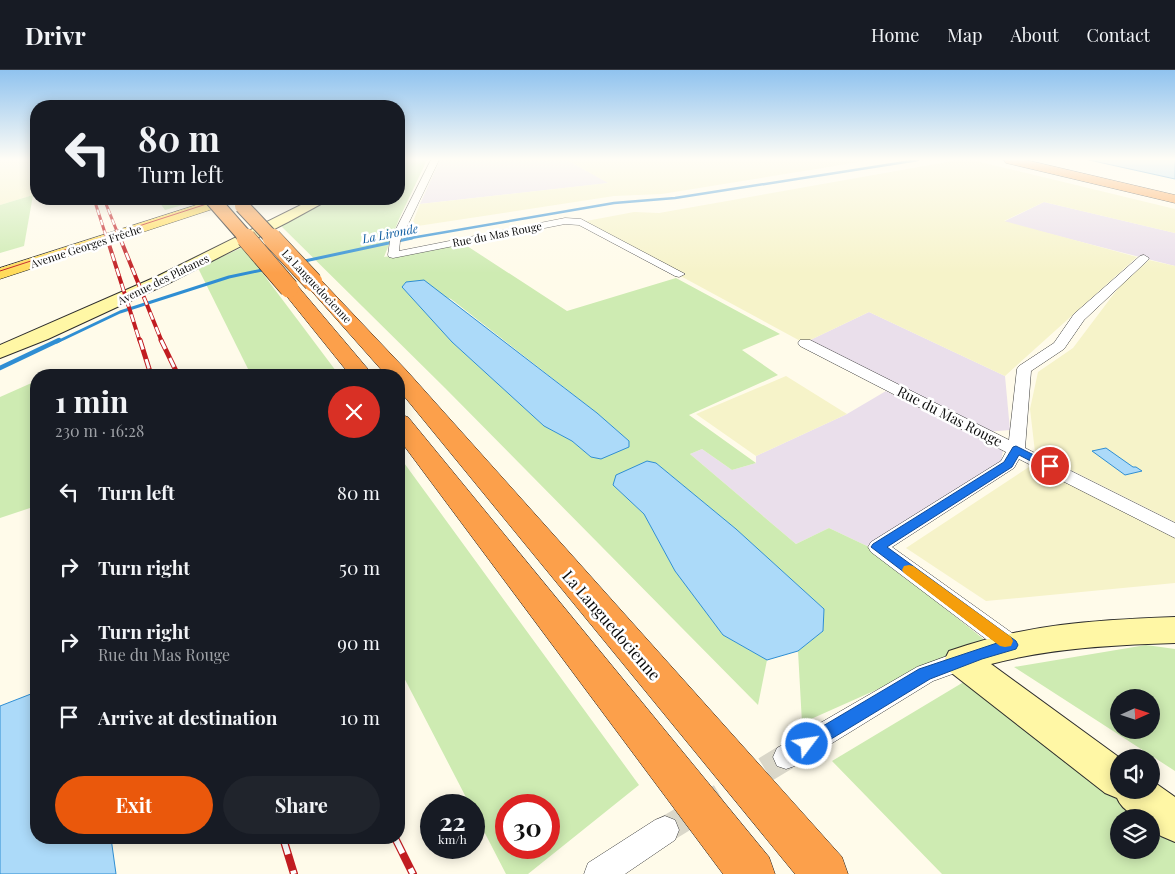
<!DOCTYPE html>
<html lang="en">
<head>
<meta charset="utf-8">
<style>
  :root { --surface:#171b24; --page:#20242c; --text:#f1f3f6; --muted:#9ea1a6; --line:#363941; --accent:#ea580c }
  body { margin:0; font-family:"Playfair Display",serif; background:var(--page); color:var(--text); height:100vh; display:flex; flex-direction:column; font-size:19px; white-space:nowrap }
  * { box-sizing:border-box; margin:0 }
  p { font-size:16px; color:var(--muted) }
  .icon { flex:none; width:28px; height:28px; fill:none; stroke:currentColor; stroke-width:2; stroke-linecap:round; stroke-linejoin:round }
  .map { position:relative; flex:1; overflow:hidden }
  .panel { position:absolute; left:30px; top:299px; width:375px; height:475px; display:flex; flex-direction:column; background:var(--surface); border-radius:20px; box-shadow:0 2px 12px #0003 }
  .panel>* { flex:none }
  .hud { position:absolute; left:30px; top:30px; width:375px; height:105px; border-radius:20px; box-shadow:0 2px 12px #0003; background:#171b24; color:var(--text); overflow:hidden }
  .needle { width:32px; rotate:87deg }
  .buttons { position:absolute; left:1110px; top:619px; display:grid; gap:10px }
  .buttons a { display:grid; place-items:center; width:50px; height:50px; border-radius:50%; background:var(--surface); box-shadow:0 2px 12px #0003; font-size:25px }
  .speed { position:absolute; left:420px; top:724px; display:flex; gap:10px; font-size:25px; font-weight:700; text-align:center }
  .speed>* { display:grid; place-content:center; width:65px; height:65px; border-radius:50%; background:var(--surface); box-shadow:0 2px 12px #0003; line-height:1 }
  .speed small { font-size:12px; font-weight:400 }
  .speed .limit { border:8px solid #d22; background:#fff; color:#111 }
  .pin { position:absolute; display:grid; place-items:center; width:42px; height:42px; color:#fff; margin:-21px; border:2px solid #fff; border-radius:50%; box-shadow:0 1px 5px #0007 }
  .me { position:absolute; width:55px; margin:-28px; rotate:59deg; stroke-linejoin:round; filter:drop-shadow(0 0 4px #0008) }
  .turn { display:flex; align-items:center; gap:18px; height:105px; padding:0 25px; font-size:22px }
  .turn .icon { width:65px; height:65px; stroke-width:2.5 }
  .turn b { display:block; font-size:35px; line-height:42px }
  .round { display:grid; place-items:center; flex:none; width:52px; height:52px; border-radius:26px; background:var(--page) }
  .summary { display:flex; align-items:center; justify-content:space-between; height:85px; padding:0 25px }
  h1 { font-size:30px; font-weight:700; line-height:38px }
  .cta { display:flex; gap:10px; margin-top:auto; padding:10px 25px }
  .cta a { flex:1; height:58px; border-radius:30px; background:var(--accent); color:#fff; font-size:20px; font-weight:700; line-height:58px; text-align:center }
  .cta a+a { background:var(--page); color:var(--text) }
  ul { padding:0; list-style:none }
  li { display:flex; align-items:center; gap:15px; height:75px; padding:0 25px }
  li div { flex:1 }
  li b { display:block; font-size:19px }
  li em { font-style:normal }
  header { display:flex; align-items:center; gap:30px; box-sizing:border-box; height:70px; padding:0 25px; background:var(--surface); border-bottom:1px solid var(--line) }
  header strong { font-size:24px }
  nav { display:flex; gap:28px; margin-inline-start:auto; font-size:18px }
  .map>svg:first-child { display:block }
  .industrial { fill:#eadfeb }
  .farmland { fill:#f6f3c9 }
  .green { fill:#ceebb2; fill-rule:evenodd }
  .water { fill:#acdaf9; stroke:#2f8ed3 }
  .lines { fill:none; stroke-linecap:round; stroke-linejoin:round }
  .stream-far2 { stroke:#2f8ed3; stroke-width:2.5 }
  .stream-far1 { stroke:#2f8ed3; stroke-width:3 }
  .stream { stroke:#2f8ed3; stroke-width:4.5 }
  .street-tunnel { stroke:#dad7c9; stroke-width:26; stroke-dasharray:26 13; stroke-linecap:butt }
  .street-casing { stroke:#3e3e3e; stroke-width:1 }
  .secondary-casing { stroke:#2d2d2d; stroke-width:2 }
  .primary-casing { stroke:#1c1c1c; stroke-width:1 }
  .highway-casing { stroke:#1c1c1c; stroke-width:1 }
  .street { fill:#fff; fill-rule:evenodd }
  .secondary { fill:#fff7a5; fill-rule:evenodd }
  .primary { fill:#ffdb5a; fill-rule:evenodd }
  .highway { fill:#fca04b; fill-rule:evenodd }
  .tram { stroke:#c11d21; stroke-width:1 }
  .rail-far3-casing { stroke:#c11d21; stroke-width:3 }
  .rail-far2-casing { stroke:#c11d21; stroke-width:4 }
  .rail-far1-casing { stroke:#c11d21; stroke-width:5 }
  .rail-casing { stroke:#c11d21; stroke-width:8 }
  .rail-far3 { stroke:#fff; stroke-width:2; stroke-dasharray:5.5; stroke-linecap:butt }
  .rail-far2 { stroke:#fff; stroke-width:2.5; stroke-dasharray:8; stroke-linecap:butt }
  .rail-far1 { stroke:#fff; stroke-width:3; stroke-dasharray:10; stroke-linecap:butt }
  .rail { stroke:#fff; stroke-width:5.5; stroke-dasharray:17; stroke-linecap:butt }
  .highway-bridge-far1-casing { stroke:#1c1c1c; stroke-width:16; stroke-linecap:butt }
  .highway-bridge-casing { stroke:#1c1c1c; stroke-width:20; stroke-linecap:butt }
  .highway-bridge-far1 { stroke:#fca04b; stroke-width:14 }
  .highway-bridge { stroke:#fca04b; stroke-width:19 }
  .route { fill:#1a73e8; stroke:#114b97 }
  .slow { fill:#f59e0b }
  .labels { text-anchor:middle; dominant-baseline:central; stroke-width:5; stroke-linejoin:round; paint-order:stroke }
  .far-street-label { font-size:11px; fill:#0b0b0b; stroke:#fff }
  .far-water-label { font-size:12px; font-style:italic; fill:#105ea2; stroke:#fff }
  .street-label { font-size:14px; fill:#0b0b0b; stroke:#fff }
  .near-street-label { font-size:16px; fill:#0b0b0b; stroke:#fff }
</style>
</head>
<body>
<header>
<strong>Drivr</strong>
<nav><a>Home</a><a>Map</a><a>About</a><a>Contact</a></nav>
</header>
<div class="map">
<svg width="1175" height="804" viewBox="0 0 1175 804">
  <rect width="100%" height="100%" fill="#fffbea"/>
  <g class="industrial">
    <polygon points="440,90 567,90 609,113 420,134"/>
    <polygon points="1044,132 1175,163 1175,196 1003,152"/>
    <polygon points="869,242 1005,306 1010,360 986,362 804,273"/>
    <polygon points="886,321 1003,380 1001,393 867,476 829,458 796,474 690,384 702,379 732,400 756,393 756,386 847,344"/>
  </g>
  <g class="farmland">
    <polygon points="0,90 36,90 36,114 33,125 0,135"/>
    <polygon points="567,90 872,90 662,124 614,126 411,157 420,134 608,113"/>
    <polygon points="958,90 972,90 1175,139 1175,163 1044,132 1004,151 1137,187 1005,306 869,242 804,273 581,152 634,142 659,143"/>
    <polygon points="1149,190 1175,196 1175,452 1035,382 1030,339 1038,302 1073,278 1119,217"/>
    <polygon points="786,306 847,344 756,386 696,344"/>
    <polygon points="1035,393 1175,466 1175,513 986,531 906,478"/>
  </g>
  <g class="green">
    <path d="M399 90H427L399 149 384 187 464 174 567 241 676 208 780 264 742 280 778 305 689 345 756 393 732 400 702 379 690 384 796 474 829 458 867 476 986 571 802 653 798 581 823 561 824 539 736 459 656 393 613 415 644 444 675 501 723 565 767 590 758 635 445 318 280 155 328 129H399ZM406 212 451 229 597 343 629 371 591 387 572 371 544 356 452 272 402 217Z"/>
    <polygon points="33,125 24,176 0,183 0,135"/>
    <polygon points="157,129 200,129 200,130 165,140"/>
    <polygon points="243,177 339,305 251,305 198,198"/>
    <polygon points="36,311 36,436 0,448 0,327"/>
    <path d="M399 386 639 715 528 804H506L474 742V735H470L399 598ZM506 735H549V778H506Z"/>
    <path d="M1146 575 1175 579V701L1014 597ZM1119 628H1151V660H1119Z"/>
    <path d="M972 607 1175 765V804H942L832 691ZM1119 748H1151V780H1119Z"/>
  </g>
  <g class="water">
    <polygon points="1089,90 1175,90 1175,109"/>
    <polygon points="424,210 597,343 629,371 629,377 601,389 591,387 572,371 544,356 452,272 402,217 406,212"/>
    <polygon points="1106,378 1133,397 1136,397 1142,401 1125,405 1092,381"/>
    <polygon points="647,391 656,393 736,459 824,539 823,561 798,581 767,590 723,565 675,501 644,444 613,415 616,405"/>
    <polygon points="36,622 36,768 111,768 116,804 0,804 0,636"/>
  </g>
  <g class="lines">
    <polyline class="stream-far2" points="405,169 614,133 675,128 918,90"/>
    <g class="stream-far1">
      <polyline points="300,192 412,168"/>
      <polyline points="57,272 120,242 229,207 267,199"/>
    </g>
    <polyline class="stream" points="0,298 59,270"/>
    <polyline class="street-tunnel" points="665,760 786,687"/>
    <defs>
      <g id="street">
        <polygon points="431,90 439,90 400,171 399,181 565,148 581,149 685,204 679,207 675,206 579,155 565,154 393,188 389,187 388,185 390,171"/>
        <polygon points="1144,185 1149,188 1148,190 1084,250 1064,279 1031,301 1025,378 1175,453 1175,468 1019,389 1014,398 892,477 1019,568 1022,575 1019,582 1011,584 1003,582 871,482 868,477 871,472 1001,391 1006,382 800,276 798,273 800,270 810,270 1009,370 1017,299 1019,296 1054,273 1074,244 1140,186"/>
        <polygon points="961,581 969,584 973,591 969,598 933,611 795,696 786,699 777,696 773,687 777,678 917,597"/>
        <polygon points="665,746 675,750 679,760 675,770 625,804 584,804 588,793 655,750"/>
      </g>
      <g id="secondary">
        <polygon points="313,129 330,129 288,152 169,213 48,269 0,288 0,275 158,206"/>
        <path d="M1175 547V573C1113 575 1051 578 991 594L1120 688 1119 720H1151V710L1175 727V772L1161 766 1151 759V748C1137 748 1123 742 1117 728L1105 723 949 601 944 591 949 581C1027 554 1093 550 1175 547Z"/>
      </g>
      <polygon id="primary" points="215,129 236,129 234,132 0,209 0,198"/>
      <g id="highway">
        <polygon points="1004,90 1026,90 1175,125 1175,133 1006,93"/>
        <polygon points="313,206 319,208 407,301 842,787 848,804 795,804 399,320 399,305 386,305 307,216 304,212 307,208"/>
        <polygon points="289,212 296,214 373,305 350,305 280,218 282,214"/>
        <polygon points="399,344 408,347 769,787 775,804 723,804 399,369"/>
      </g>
    </defs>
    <use href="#street" class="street-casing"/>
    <use href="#secondary" class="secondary-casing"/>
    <use href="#primary" class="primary-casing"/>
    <use href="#highway" class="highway-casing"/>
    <use href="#street" class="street"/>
    <use href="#secondary" class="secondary"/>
    <use href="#primary" class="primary"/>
    <use href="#highway" class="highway"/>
    <polyline class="tram" points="0,201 222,129"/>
    <defs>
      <g id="rail-far3">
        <polyline points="94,129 107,169"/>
        <polyline points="104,129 120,169"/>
      </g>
      <g id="rail-far2">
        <polyline points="107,168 140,272"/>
        <polyline points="120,168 162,272"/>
      </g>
      <g id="rail-far1">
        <polyline points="140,270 151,305"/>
        <polyline points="161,270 178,305"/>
      </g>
      <g id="rail">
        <polyline points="283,768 294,804"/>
        <polyline points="395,768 413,804"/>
      </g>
    </defs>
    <use href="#rail-far3" class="rail-far3-casing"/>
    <use href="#rail-far2" class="rail-far2-casing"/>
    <use href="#rail-far1" class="rail-far1-casing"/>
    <use href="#rail" class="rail-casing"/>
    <use href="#rail-far3" class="rail-far3"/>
    <use href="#rail-far2" class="rail-far2"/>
    <use href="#rail-far1" class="rail-far1"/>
    <use href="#rail" class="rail"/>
    <defs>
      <g id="highway-bridge-far1">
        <polyline points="212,129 247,169"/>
        <polyline points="242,136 273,169"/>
      </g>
      <g id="highway-bridge">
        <polyline points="246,168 289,218"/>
        <polyline points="272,168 313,212"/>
      </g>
    </defs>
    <use href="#highway-bridge-far1" class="highway-bridge-far1-casing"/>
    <use href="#highway-bridge" class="highway-bridge-casing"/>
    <use href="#highway-bridge-far1" class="highway-bridge-far1"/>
    <use href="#highway-bridge" class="highway-bridge"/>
  </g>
  <linearGradient id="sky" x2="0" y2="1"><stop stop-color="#90c3ef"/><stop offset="0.44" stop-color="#fffdf6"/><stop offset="1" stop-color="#fffdf6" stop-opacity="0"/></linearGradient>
  <rect width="1175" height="203" fill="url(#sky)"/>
  <polygon class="route" points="1016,376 1056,396 1050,400 1046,399 1019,385 1012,397 887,477 1016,571 1018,575 1016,579 982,589 930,609 813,680 807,682 801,680 799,674 801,669 919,599 997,573 871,477 873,474 1004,392 1013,377"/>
  <polygon class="slow" points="909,495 913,496 1011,567 1013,571 1011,576 1005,577 1000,576 904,503 902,500 904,496"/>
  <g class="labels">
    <g class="far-street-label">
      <text transform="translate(497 164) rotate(-11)">Rue du Mas Rouge</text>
      <text transform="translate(86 176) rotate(-18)">Avenue Georges Frêche</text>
      <text transform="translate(163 209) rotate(-26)">Avenue des Platanes</text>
      <text transform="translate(317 216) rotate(47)">La Languedocienne</text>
    </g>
    <g class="far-water-label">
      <text transform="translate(390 163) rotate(-11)">La Lironde</text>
    </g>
    <g class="street-label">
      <text transform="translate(950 346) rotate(27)">Rue du Mas Rouge</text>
    </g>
    <g class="near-street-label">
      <text transform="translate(612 555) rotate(49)">La Languedocienne</text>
    </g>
  </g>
</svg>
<div class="buttons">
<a><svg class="needle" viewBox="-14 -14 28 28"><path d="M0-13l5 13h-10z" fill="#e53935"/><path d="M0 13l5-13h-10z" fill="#9ea1a6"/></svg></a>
<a><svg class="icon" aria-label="sound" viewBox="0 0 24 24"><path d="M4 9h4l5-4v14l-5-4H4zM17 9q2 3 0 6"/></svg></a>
<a><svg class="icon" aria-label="layers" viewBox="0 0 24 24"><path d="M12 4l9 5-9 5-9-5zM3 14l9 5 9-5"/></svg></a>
</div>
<div class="speed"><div>22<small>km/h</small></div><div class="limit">30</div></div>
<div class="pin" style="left:1050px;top:396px;background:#d93025"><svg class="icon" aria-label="arrive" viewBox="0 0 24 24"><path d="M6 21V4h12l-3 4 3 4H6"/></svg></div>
<svg class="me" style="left:807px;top:674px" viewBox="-20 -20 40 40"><circle r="17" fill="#1a73e8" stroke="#fff" stroke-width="3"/><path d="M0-11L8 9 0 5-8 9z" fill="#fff"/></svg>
<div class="hud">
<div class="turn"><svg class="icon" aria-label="left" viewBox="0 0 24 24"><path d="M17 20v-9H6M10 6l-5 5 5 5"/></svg><div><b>80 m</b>Turn left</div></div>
</div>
<section class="panel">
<div class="summary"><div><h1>1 min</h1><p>230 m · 16:28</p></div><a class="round" style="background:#d93025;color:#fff"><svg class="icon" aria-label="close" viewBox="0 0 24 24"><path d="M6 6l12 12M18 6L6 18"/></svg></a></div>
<ul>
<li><svg class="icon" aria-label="left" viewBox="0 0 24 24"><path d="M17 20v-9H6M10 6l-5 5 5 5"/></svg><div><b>Turn left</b></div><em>80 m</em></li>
<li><svg class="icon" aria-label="right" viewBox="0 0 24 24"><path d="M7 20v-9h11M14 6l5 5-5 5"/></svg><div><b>Turn right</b></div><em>50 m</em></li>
<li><svg class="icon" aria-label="right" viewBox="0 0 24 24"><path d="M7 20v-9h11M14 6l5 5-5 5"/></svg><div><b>Turn right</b><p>Rue du Mas Rouge</p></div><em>90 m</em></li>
<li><svg class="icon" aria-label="arrive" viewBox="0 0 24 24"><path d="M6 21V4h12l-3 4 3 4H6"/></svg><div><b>Arrive at destination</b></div><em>10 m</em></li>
</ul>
<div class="cta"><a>Exit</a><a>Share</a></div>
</section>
</div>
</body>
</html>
